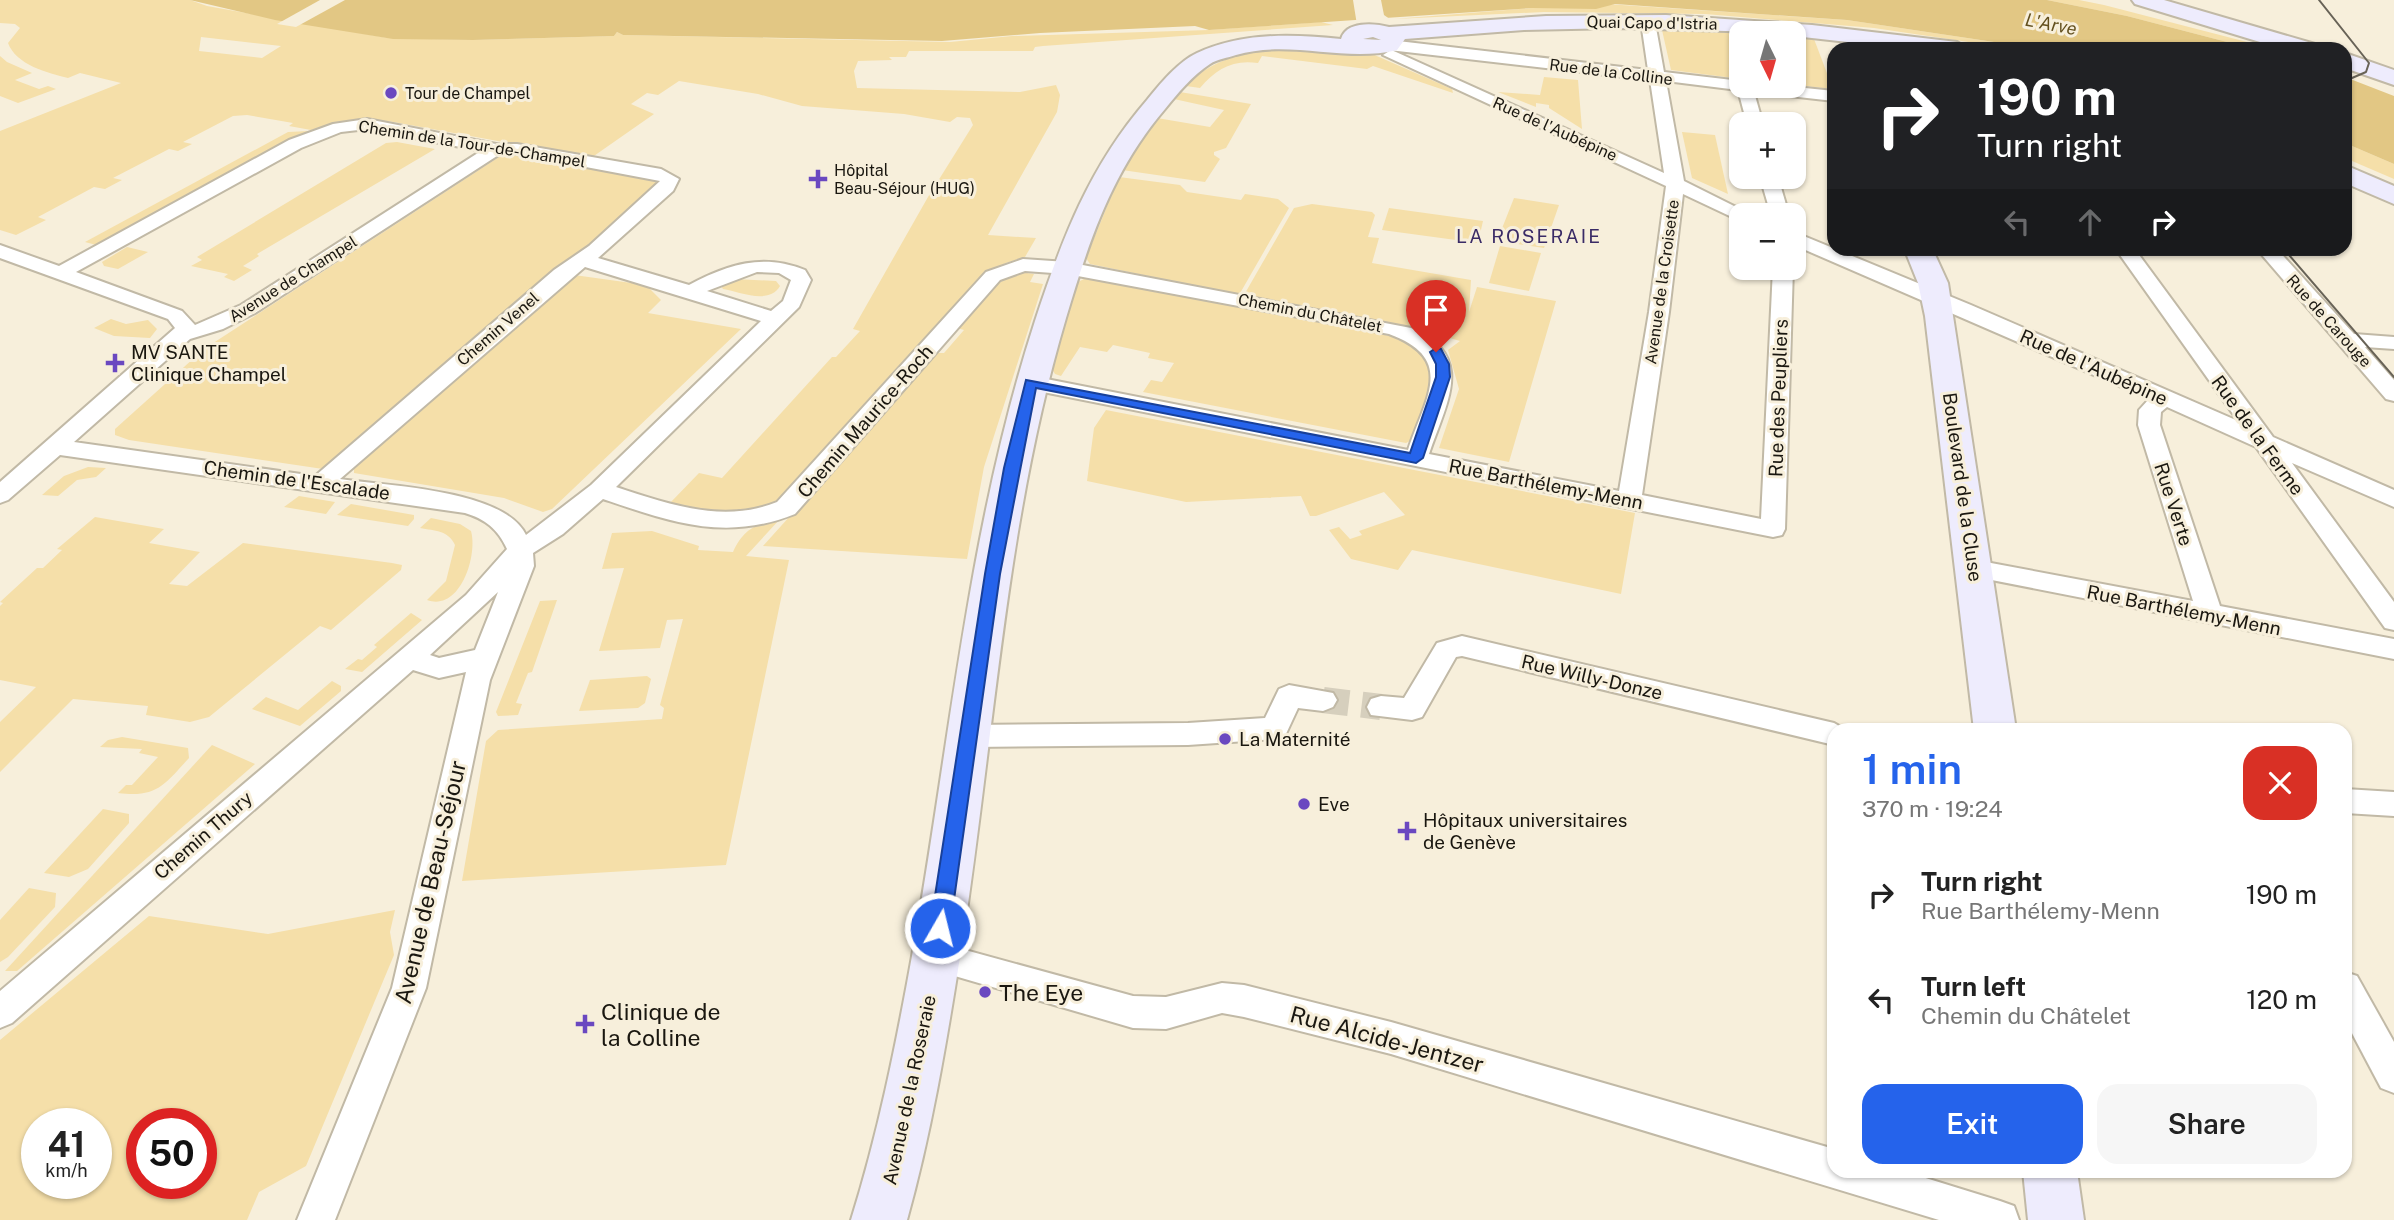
<!DOCTYPE html>
<html lang="en">
<head>
<meta charset="utf-8">
<style>
  :root { --surface:#fff; --page:#f6f6f6; --text:#222; --muted:#767676; --accent:#2563eb }
  body { margin:0; font-family:"Public Sans",sans-serif; background:var(--page); color:var(--text); height:100vh; display:flex; flex-direction:column; font-size:26px; white-space:nowrap }
  * { box-sizing:border-box; margin:0 }
  p { font-size:23px; color:var(--muted) }
  .icon { flex:none; width:38px; height:38px; fill:none; stroke:currentColor; stroke-width:2; stroke-linecap:round; stroke-linejoin:round }
  .map { position:relative; flex:1; overflow:hidden }
  .side { position:absolute; left:1827px; top:723px; width:525px; height:455px; display:flex; flex-direction:column; background:var(--surface); border-radius:21px; box-shadow:0 2px 5px #0004 }
  .side>* { flex:none }
  .guide { position:absolute; left:1827px; top:42px; width:525px; height:214px; border-radius:21px; box-shadow:0 2px 5px #0004; background:#202124; color:#fff; overflow:hidden }
  .needle { width:46px; rotate:175deg }
  .tools { position:absolute; left:1729px; top:21px; display:grid; gap:14px }
  .tools a { display:grid; place-items:center; width:77px; height:77px; border-radius:14px; background:var(--surface); box-shadow:0 2px 5px #0004; font-size:35px }
  .speed { position:absolute; left:21px; top:1108px; display:flex; gap:14px; font-size:35px; font-weight:700; text-align:center }
  .speed>* { display:grid; place-content:center; width:91px; height:91px; border-radius:50%; background:var(--surface); box-shadow:0 2px 5px #0004; line-height:1 }
  .speed small { font-size:18px; font-weight:400 }
  .speed .limit { border:10px solid #d22; background:#fff; color:#111 }
  .pin { position:absolute; display:grid; place-items:center; width:60px; height:60px; color:#fff; margin:-72px -30px; border-radius:50% 50% 50% 0; rotate:-45deg; box-shadow:0 0 7px #0007 }
  .pin .icon { rotate:45deg }
  .me { position:absolute; width:77px; margin:-38px; rotate:8deg; stroke-linejoin:round; filter:drop-shadow(0 0 5px #0008) }
  .turn { display:flex; align-items:center; gap:24px; height:147px; padding:0 35px; font-size:32px }
  .turn .icon { width:91px; height:91px; stroke-width:2.5 }
  .turn b { display:block; font-size:49px; line-height:60px }
  .lanes { display:flex; align-items:center; height:66px; padding:0 35px; background:#0003; justify-content:center; gap:35px; direction:ltr }
  .lanes .off { opacity:.35 }
  .round { display:grid; place-items:center; flex:none; width:74px; height:74px; border-radius:21px; background:var(--page) }
  .summary { display:flex; align-items:center; justify-content:space-between; height:119px; padding:0 35px }
  h1 { font-size:42px; font-weight:600; line-height:52px; color:var(--accent) }
  .primary-button { display:flex; gap:14px; margin-top:auto; padding:14px 35px }
  .primary-button a { flex:1; height:80px; border-radius:21px; background:var(--accent); color:#fff; font-size:28px; font-weight:600; line-height:80px; text-align:center }
  .primary-button a+a { background:var(--page); color:var(--text) }
  ul { padding:0; list-style:none }
  li { display:flex; align-items:center; gap:21px; height:105px; padding:0 35px }
  li div { flex:1 }
  li b { display:block; font-size:26px }
  li em { font-style:normal }
  .map>svg:first-child { display:block }
  .green { fill:#f5dfa9; fill-rule:evenodd }
  .water { fill:#e2c784 }
  .pier { fill:#f7efdb }
  .lines { fill:none; stroke-linecap:round; stroke-linejoin:round }
  .street-tunnel { stroke:#d6cfbd; stroke-width:26; stroke-dasharray:26 13; stroke-linecap:butt }
  .street-casing { stroke:#c1b9a6; stroke-width:4 }
  .secondary-casing { stroke:#c1b9a6; stroke-width:4 }
  .street { fill:#fff; fill-rule:evenodd }
  .secondary { fill:#eeecfd; fill-rule:evenodd }
  .tram { stroke:#686357; stroke-width:2 }
  .route { fill:#2563eb; stroke:#184099; stroke-width:2 }
  .poi-dot { fill:#6a48c0; stroke:#f7efdb; stroke-width:2.5 }
  .labels { text-anchor:middle; dominant-baseline:central; stroke-width:6; stroke-linejoin:round; paint-order:stroke }
  .far-street-label { font-size:16px; fill:#1a1710; stroke:#f7efdb }
  .far-poi-label { font-size:16px; fill:#1a1710; stroke:#f7efdb; text-anchor:start }
  .far-water-label { font-size:18px; font-style:italic; fill:#63501e; stroke:#f7efdb }
  .far-quarter-label { font-size:19px; letter-spacing:2px; fill:#3a2b66; stroke:#f7efdb }
  .poi-label { font-size:19px; fill:#1a1710; stroke:#f7efdb; text-anchor:start }
  .street-label { font-size:19px; fill:#1a1710; stroke:#f7efdb }
  .near-street-label { font-size:23px; fill:#1a1710; stroke:#f7efdb }
  .near-poi-label { font-size:23px; fill:#1a1710; stroke:#f7efdb; text-anchor:start }
</style>
</head>
<body>
<div class="map">
<svg width="2394" height="1220" viewBox="0 0 2394 1220">
  <rect width="100%" height="100%" fill="#f7efdb"/>
  <g class="green">
    <path d="M0 0H190L207 6 388 38 473 40 614 36 617 32 623 35 950 42 1012 36 1209 30 1321 22 1333 25 1043 46 1035 47 1033 51H909L906 57H889L892 60 858 61 854 71 857 88 1020 92 1056 85 1060 95 1057 112 988 235 1036 238 1025 257 1006 263 984 275 781 501C749 522 706 511 670 503L699 473 722 478 832 357H836L860 331 853 329 928 197 973 125 970 118 957 117 950 122 904 114 802 106 758 94 679 81 658 95 647 93 631 104 654 114 591 158 388 121H340L311 130 289 126 293 123 247 115 233 116 183 142 192 144 178 151 169 149 113 178 122 180 105 189 94 187 38 217 46 220 16 235 0 230V131L121 83 80 73 68 78C48 73 16 65 8 43L20 28 15 24 0 23ZM201 37 281 46 262 58 199 51Z"/>
    <polygon points="2047,0 2079,0 2104,5 2274,49 2254,49 2127,16"/>
    <polygon points="1606,4 1847,20 2041,49 2016,49 1874,28 1705,14 1544,12 1394,19 1532,8 1596,8"/>
    <polygon points="1666,28 1760,33 1741,33 1741,79 1671,70 1662,30"/>
    <polygon points="1794,36 1814,39 1833,89 1794,85"/>
    <path d="M1295 47 1370 53 1452 89 1453 93 1373 66 1367 69 1262 56 1258 63C1233 59 1216 69 1200 88L1186 86C1216 54 1253 52 1295 47Z"/>
    <polygon points="0,56 7,62 32,73 15,80 39,89 48,86 56,89 18,103 0,96"/>
    <polygon points="1544,77 1578,80 1582,129 1549,108 1549,105 1536,103 1536,107 1498,92 1540,95"/>
    <polygon points="1180,92 1251,104 1226,148 1214,152 1214,155 1220,159 1205,182 1122,170 1157,118 1210,127 1224,110 1174,99"/>
    <polygon points="309,131 100,246 85,242 288,132"/>
    <polygon points="1682,132 1715,135 1728,194 1692,178"/>
    <polygon points="397,142 435,149 257,254 259,256 243,266 252,270 234,281 224,277 228,274 191,266 202,260 197,257 386,143"/>
    <polygon points="2345,143 2394,164 2394,179 2345,158"/>
    <polygon points="514,153 656,179 658,185 333,464 323,469 129,440 115,435 115,429 204,349 502,155"/>
    <polygon points="1119,177 1180,185 1187,192 1241,200 1245,194 1278,199 1289,208 1239,295 1090,264 1086,258"/>
    <polygon points="1514,198 1559,205 1544,248 1497,241"/>
    <polygon points="1312,204 1372,212 1375,215 1368,237 1379,238 1372,263 1471,280 1469,312 1477,287 1556,301 1509,462 1439,448 1459,389 1448,350 1460,341 1422,330 1244,295 1294,208"/>
    <polygon points="1389,208 1483,221 1478,243 1382,230"/>
    <polygon points="1500,246 1541,253 1529,291 1489,283"/>
    <polygon points="127,247 148,252 118,269 104,266 102,262"/>
    <polygon points="1020,272 1034,274 1030,282 1043,284 984,467 967,559 763,546 937,353 944,353 964,330 957,328 1000,278"/>
    <polygon points="574,275 646,285 661,300 648,313 741,329 552,509 543,512 504,498 354,473 354,468"/>
    <path d="M1086 278 1411 340C1446 369 1427 402 1416 438L1406 443 1143 392 1151 380 1162 382 1174 363 1148 358 1150 353 1113 345 1107 352 1080 347 1061 376 1055 374 1052 369 1078 282Z"/>
    <path d="M734 279 776 281 780 286C769 305 740 292 723 289L721 286Z"/>
    <polygon points="111,319 126,324 148,320 157,329 150,338 114,336 94,328"/>
    <polygon points="1106,410 1635,513 1621,594 1412,550 1398,570 1351,559 1329,530 1339,527 1350,539 1362,535 1359,531 1405,515 1384,492 1316,516 1310,516 1301,496 1186,502 1087,481 1094,428"/>
    <polygon points="88,467 106,468 96,477 77,480 58,496 42,495 64,476"/>
    <polygon points="299,496 335,502 326,514 284,507"/>
    <polygon points="351,504 414,515 414,519 408,526 337,515"/>
    <polygon points="95,517 164,529 149,543 200,552 169,584 187,586 243,543 392,563 402,565 401,570 331,630 320,626 209,717 190,722 146,715 148,706 73,699 0,772 0,722 36,687 0,680 0,606 3,603 0,602 37,568 43,568 62,550 57,549"/>
    <path d="M431 518 460 524 471 531C478 556 460 612 427 600L446 581 455 545C448 530 435 531 420 528Z"/>
    <path d="M780 519 746 556 789 560 726 865 462 881 486 741 498 730 662 719 664 708 660 705 683 619 667 620 660 648 599 651 624 568 602 569 612 533 652 531 699 546 698 550 733 552C744 528 756 524 780 519Z"/>
    <polygon points="557,600 532,672 528,673 516,703 522,704 518,715 498,716 496,712 540,601"/>
    <polygon points="411,613 422,620 362,672 345,669 358,659 362,660 377,647 374,645"/>
    <polygon points="647,676 651,679 645,703 638,708 579,711 590,680"/>
    <polygon points="332,681 341,686 341,691 300,726 252,709 266,697 298,710"/>
    <path d="M122 737 188 748 189 758C164 785 157 798 118 793L126 785H132L158 757 139 753 142 749 100 747 108 740Z"/>
    <polygon points="212,745 255,764 17,971 5,971"/>
    <polygon points="103,809 129,814 129,823 88,869 69,877 44,873"/>
    <polygon points="29,888 56,893 55,907 8,957 0,962 0,920"/>
    <path d="M395 910 390 932 394 955 306 1166 259 1192 247 1220H0V1040L149 916 268 934ZM37 1124H96V1183H37ZM142 1124H201V1183H142Z"/>
  </g>
  <g class="water">
    <polygon points="190,0 2047,0 2127,16 2254,49 2041,49 1847,20 1615,4 1596,9 1532,8 1209,30 1195,26 1040,33 942,41 623,35 617,32 614,36 473,40 393,39 275,20"/>
    <polygon points="2345,77 2394,96 2394,164 2345,143"/>
  </g>
  <g class="pier">
    <polygon points="320,0 345,0 296,27 277,24"/>
    <polygon points="1353,0 1381,0 1384,15 1394,22 1357,25"/>
  </g>
  <g class="lines">
    <polyline class="street-tunnel" points="1323,700 1381,707"/>
    <defs>
      <g id="street">
        <path d="M1648 18 1655 22 1664 72 1741 81V86H1786L1834 91V101L1754 92 1763 124H1747L1738 90 1666 81 1684 181 1752 215 1736 219 1683 194 1669 312 1642 495 1761 519 1773 268H1793L1785 529 1782 535 1773 537 1023 388 1020 383 1023 378 1031 376 1408 450C1425 398 1457 359 1389 334L1067 274 1025 271 1000 280 795 514C725 542 671 522 603 499L563 534 533 553 534 566 490 680 426 988 335 1220H297L392 988 466 672 439 678 413 670 12 1023 0 1028V991L466 595 507 549C498 529 485 519 465 513L60 455 8 500 0 503V482L175 328 168 319 0 258V245L59 266 289 140 333 124 367 119 496 144H517L661 169 679 179 673 191 598 258 689 285C728 264 763 253 805 270L811 280 799 307 616 487C669 504 723 524 777 502L986 272 1023 259 1067 262 1411 328C1477 355 1446 403 1429 454L1619 491 1649 312 1666 186 1383 55 1391 50 1396 52 1664 173 1650 80 1389 50 1381 45 1389 40 1648 70 1641 22ZM367 129 481 151 241 305 195 325 182 311 76 272 301 148 341 132ZM500 154H517L660 181 589 246 554 270 315 476 74 442 190 339 223 329 255 313ZM585 267 761 321 591 485 526 535C504 489 386 486 340 479ZM757 272 779 273 791 280 783 301 771 311 707 291ZM498 592 475 650 439 658 430 655Z"/>
        <polygon points="1760,177 1778,177 1789,215 1771,215"/>
        <polygon points="1794,232 1971,305 2238,421 2115,248 2134,248 2273,437 2394,490 2394,507 2292,463 2394,602 2394,630 2385,628 2256,447 2167,407 2161,412 2160,425 2220,606 2394,639 2394,659 1966,575 1962,569 1966,563 1975,560 2193,601 2138,425 2139,410 2149,399 1794,245"/>
        <polygon points="2256,248 2276,248 2354,334 2394,337 2394,349 2365,347 2394,380 2394,401 2386,399"/>
        <polygon points="1462,636 1834,723 1846,730 1834,730 1834,745 1462,656 1456,657 1422,717 1412,720 1371,715 1367,707 1371,699 1381,696 1404,698 1437,643"/>
        <polygon points="1289,685 1333,693 1337,700 1333,707 1323,711 1298,708 1285,736 1275,739 1188,745 970,747 960,744 956,736 960,728 970,725 1188,723 1265,718 1279,689"/>
        <polygon points="2345,789 2394,792 2394,816 2345,813"/>
        <polygon points="936,942 1133,996 1166,997 1222,983 1244,985 1391,1022 1834,1149 1834,1171 1903,1171 2000,1201 2014,1206 2019,1220 1939,1220 1391,1054 1244,1017 1222,1013 1166,1029 1133,1028 924,967 919,957 924,947"/>
        <polygon points="2345,972 2357,976 2394,1042 2394,1093 2381,1088 2345,1020"/>
      </g>
      <g id="secondary">
        <polygon points="2132,0 2164,0 2315,44 2318,49 2283,49 2135,4"/>
        <path d="M1666 15 1812 25 1957 42 1968 49H1910L1794 36V33L1618 28 1524 30 1405 39 1397 50C1344 63 1290 39 1236 55 1228 58 1217 59 1210 64 1193 75 1177 94 1165 109 1112 171 1089 241 1066 318 1004 526 994 744 960 957 946 1045 931 1134 907 1220H851C878 1134 896 1045 912 956 950 744 968 527 1035 321 1062 239 1089 167 1147 100 1160 84 1179 61 1197 53 1243 32 1293 34 1341 39 1346 21 1374 23 1389 27L1546 16ZM1373 37 1381 40 1363 39Z"/>
        <polygon points="2345,53 2394,70 2394,85 2345,68"/>
        <polygon points="2345,165 2394,186 2394,204 2345,183"/>
        <polygon points="1904,248 1932,248 1948,283 2016,730 1974,730 1925,316 1918,283"/>
        <polygon points="2023,1171 2077,1171 2084,1220 2028,1220"/>
      </g>
    </defs>
    <use href="#street" class="street-casing"/>
    <use href="#secondary" class="secondary-casing"/>
    <use href="#street" class="street"/>
    <use href="#secondary" class="secondary"/>
    <g class="tram">
      <polyline points="2319,0 2369,63 2366,72 2345,81"/>
      <polyline points="2283,248 2394,377"/>
    </g>
  </g>
  <polygon class="route" points="1436,348 1441,349 1449,364 1450,377 1423,458 1416,463 1036,388 1000,574 950,928 947,934 940,936 933,934 930,928 985,574 1004,468 1026,380 1410,453 1436,377 1436,364 1430,352"/>
  <g class="poi-dot">
    <circle cx="391" cy="93" r="7"/>
    <path d="M814.5 168.5h7v7h7v7h-7v7h-7v-7h-7v-7h7z"/>
    <path d="M111.5 352.5h7v7h7v7h-7v7h-7v-7h-7v-7h7z"/>
    <circle cx="1225" cy="739" r="7"/>
    <circle cx="1304" cy="804" r="7"/>
    <path d="M1403.5 820.5h7v7h7v7h-7v7h-7v-7h-7v-7h7z"/>
    <circle cx="985" cy="992" r="7"/>
    <path d="M581.5 1013.5h7v7h7v7h-7v7h-7v-7h-7v-7h7z"/>
  </g>
  <g class="labels">
    <g class="far-street-label">
      <text transform="translate(1652 23) rotate(1)">Quai Capo d'Istria</text>
      <text transform="translate(1611 72) rotate(7)">Rue de la Colline</text>
      <text transform="translate(1555 129) rotate(24)">Rue de l'Aubépine</text>
      <text transform="translate(472 144) rotate(9)">Chemin de la Tour-de-Champel</text>
      <text transform="translate(293 279) rotate(-32)">Avenue de Champel</text>
      <text transform="translate(1662 282) rotate(-82)">Avenue de la Croisette</text>
      <text transform="translate(1310 313) rotate(11)">Chemin du Châtelet</text>
      <text transform="translate(2329 321) rotate(48)">Rue de Carouge</text>
      <text transform="translate(498 329) rotate(-41)">Chemin Venel</text>
    </g>
    <g class="far-poi-label">
      <text x="405" y="93">Tour de Champel</text>
      <text x="834" y="170">Hôpital<tspan x="834" dy="18">Beau-Séjour (HUG)</tspan></text>
    </g>
    <g class="far-water-label">
      <text transform="translate(2051 24) rotate(11)">L'Arve</text>
    </g>
    <g class="far-quarter-label">
      <text x="1529" y="236">LA ROSERAIE</text>
    </g>
    <g class="poi-label">
      <text x="131" y="352">MV SANTE<tspan x="131" dy="22">Clinique Champel</tspan></text>
      <text x="1239" y="739">La Maternité</text>
      <text x="1318" y="804">Eve</text>
      <text x="1423" y="820">Hôpitaux universitaires<tspan x="1423" dy="22">de Genève</tspan></text>
    </g>
    <g class="street-label">
      <text transform="translate(2094 367) rotate(24)">Rue de l'Aubépine</text>
      <text transform="translate(1778 398) rotate(-88)">Rue des Peupliers</text>
      <text transform="translate(865 421) rotate(-49)">Chemin Maurice-Roch</text>
      <text transform="translate(2258 435) rotate(54)">Rue de la Ferme</text>
      <text transform="translate(297 480) rotate(8)">Chemin de l'Escalade</text>
      <text transform="translate(1546 484) rotate(11)">Rue Barthélemy-Menn</text>
      <text transform="translate(1963 487) rotate(82)">Boulevard de la Cluse</text>
      <text transform="translate(2174 504) rotate(72)">Rue Verte</text>
      <text transform="translate(2184 610) rotate(11)">Rue Barthélemy-Menn</text>
      <text transform="translate(1592 677) rotate(13)">Rue Willy-Donze</text>
      <text transform="translate(203 835) rotate(-41)">Chemin Thury</text>
      <text transform="translate(909 1090) rotate(-78)">Avenue de la Roseraie</text>
    </g>
    <g class="near-street-label">
      <text transform="translate(430 882) rotate(-77)">Avenue de Beau-Séjour</text>
      <text transform="translate(1387 1039) rotate(15)">Rue Alcide-Jentzer</text>
    </g>
    <g class="near-poi-label">
      <text x="999" y="992">The Eye</text>
      <text x="601" y="1011">Clinique de<tspan x="601" dy="26">la Colline</tspan></text>
    </g>
  </g>
</svg>
<div class="tools">
<a><svg class="needle" viewBox="-14 -14 28 28"><path d="M0-13l5 13h-10z" fill="#e53935"/><path d="M0 13l5-13h-10z" fill="#767676"/></svg></a>
<a>+</a>
<a>−</a>
</div>
<div class="speed"><div>41<small>km/h</small></div><div class="limit">50</div></div>
<div class="pin" style="left:1436px;top:352px;background:#d93025"><svg class="icon" aria-label="arrive" viewBox="0 0 24 24"><path d="M6 21V4h12l-3 4 3 4H6"/></svg></div>
<svg class="me" style="left:940px;top:928px" viewBox="-20 -20 40 40"><circle r="17" fill="#2563eb" stroke="#fff" stroke-width="3"/><path d="M0-11L8 9 0 5-8 9z" fill="#fff"/></svg>
<div class="guide">
<div class="turn"><svg class="icon" aria-label="right" viewBox="0 0 24 24"><path d="M7 20v-9h11M14 6l5 5-5 5"/></svg><div><b>190 m</b>Turn right</div></div>
<div class="lanes"><svg class="icon off" aria-label="left" viewBox="0 0 24 24"><path d="M17 20v-9H6M10 6l-5 5 5 5"/></svg><svg class="icon off" aria-label="ahead" viewBox="0 0 24 24"><path d="M12 20V5M6 11l6-6 6 6"/></svg><svg class="icon" aria-label="right" viewBox="0 0 24 24"><path d="M7 20v-9h11M14 6l5 5-5 5"/></svg></div>
</div>
<section class="side">
<div class="summary"><div><h1>1 min</h1><p>370 m · 19:24</p></div><a class="round" style="background:#d93025;color:#fff"><svg class="icon" aria-label="close" viewBox="0 0 24 24"><path d="M6 6l12 12M18 6L6 18"/></svg></a></div>
<ul>
<li><svg class="icon" aria-label="right" viewBox="0 0 24 24"><path d="M7 20v-9h11M14 6l5 5-5 5"/></svg><div><b>Turn right</b><p>Rue Barthélemy-Menn</p></div><em>190 m</em></li>
<li><svg class="icon" aria-label="left" viewBox="0 0 24 24"><path d="M17 20v-9H6M10 6l-5 5 5 5"/></svg><div><b>Turn left</b><p>Chemin du Châtelet</p></div><em>120 m</em></li>
</ul>
<div class="primary-button"><a>Exit</a><a>Share</a></div>
</section>
</div>
</body>
</html>
